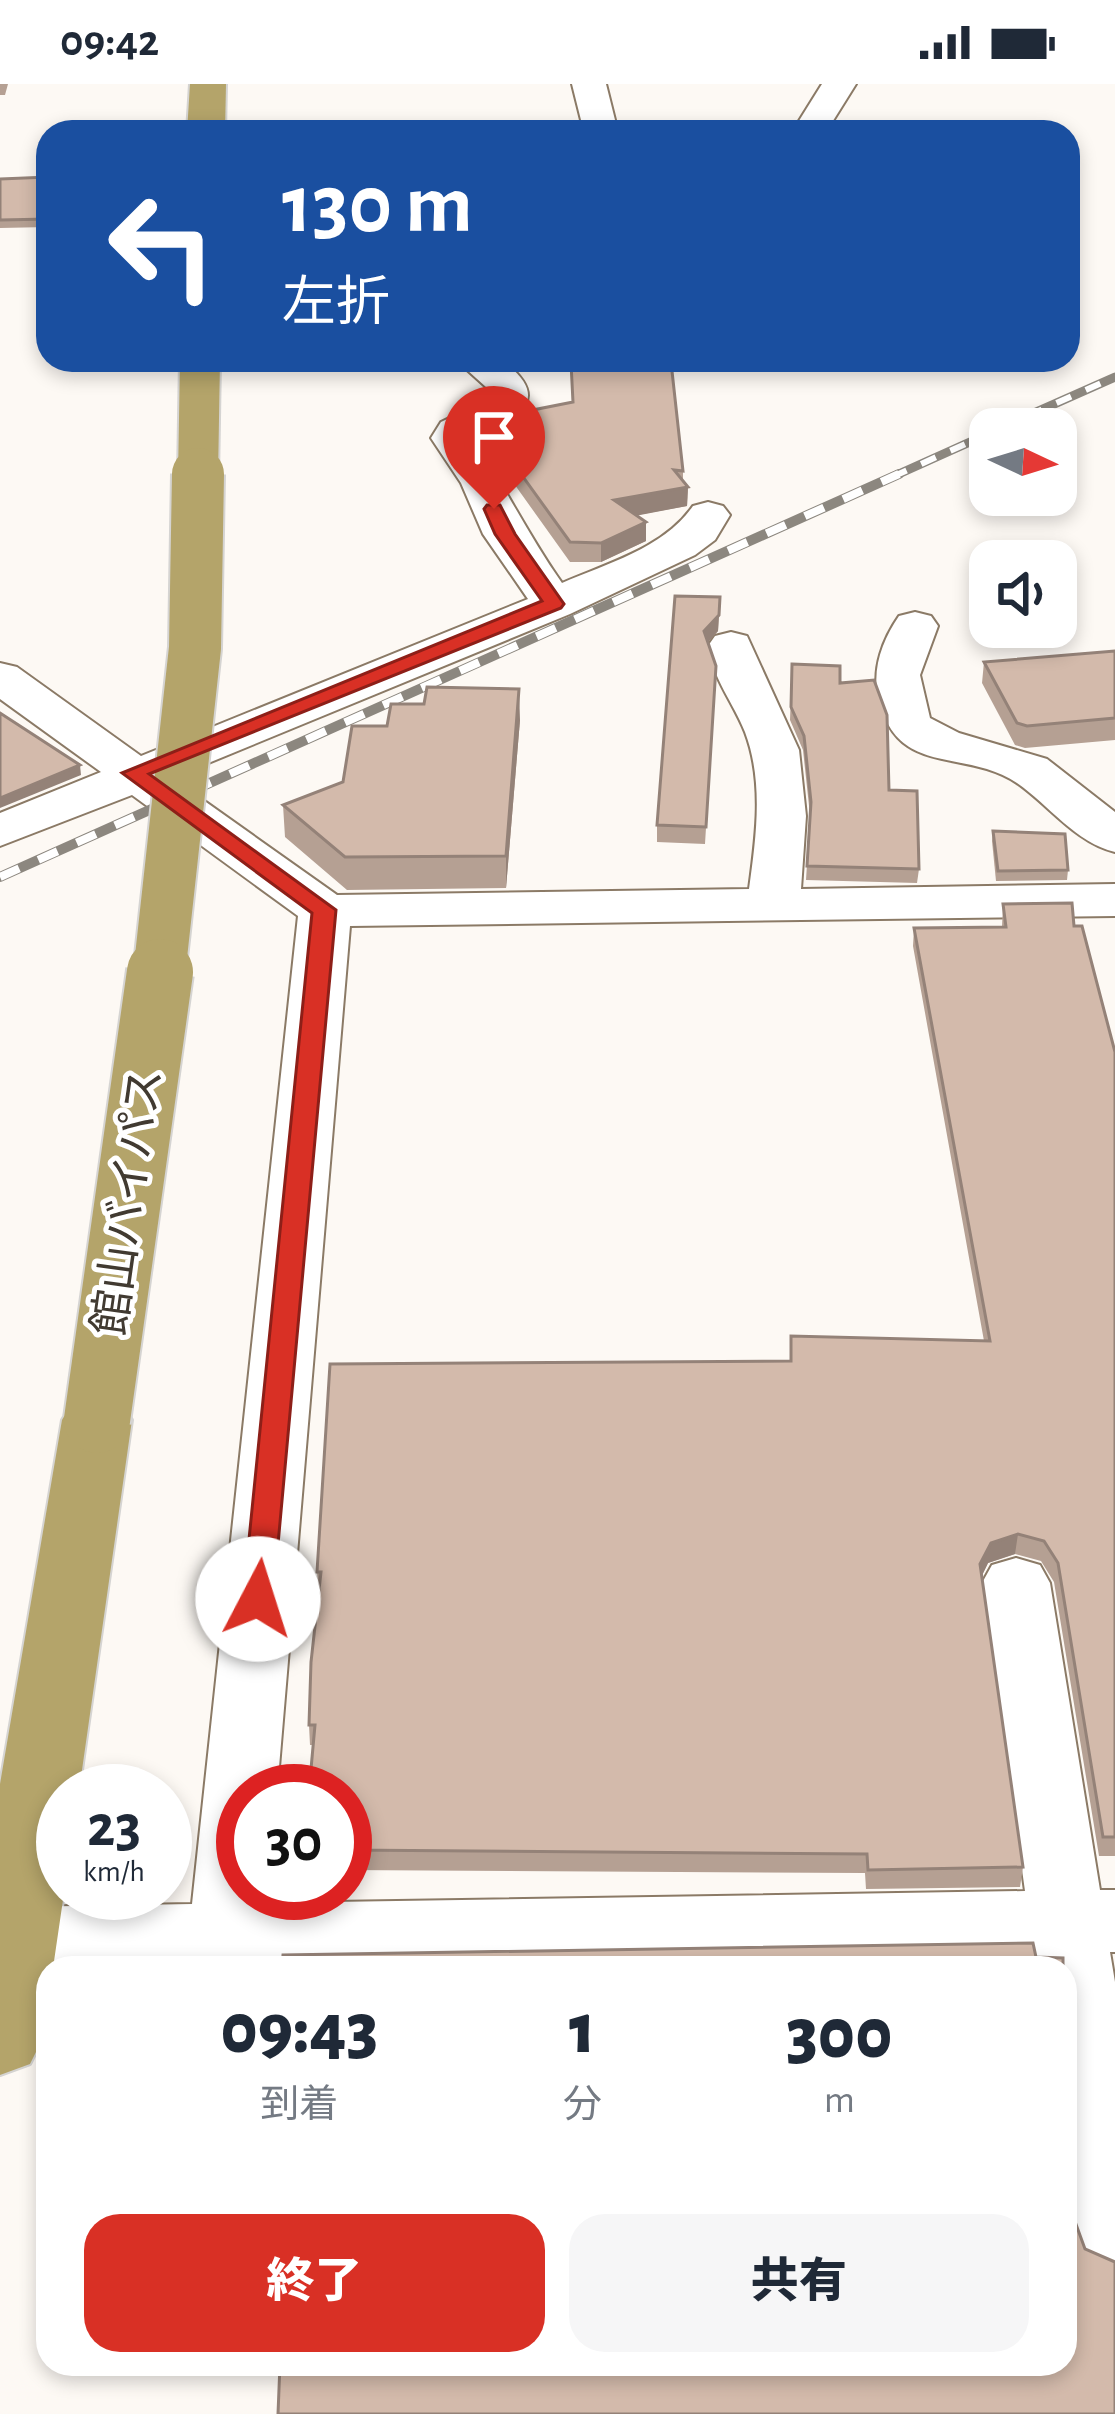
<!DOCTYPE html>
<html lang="ja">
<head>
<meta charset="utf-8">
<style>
  :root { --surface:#fff; --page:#f6f6f7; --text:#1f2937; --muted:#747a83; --accent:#d93025 }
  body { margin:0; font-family:"Alegreya Sans","Noto Sans JP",sans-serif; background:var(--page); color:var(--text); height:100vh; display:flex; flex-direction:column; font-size:45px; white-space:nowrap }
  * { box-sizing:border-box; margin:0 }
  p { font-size:39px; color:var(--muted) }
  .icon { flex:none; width:66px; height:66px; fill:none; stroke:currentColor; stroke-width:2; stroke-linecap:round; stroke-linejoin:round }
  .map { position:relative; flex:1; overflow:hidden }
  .drawer { position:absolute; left:36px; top:1872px; width:1041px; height:420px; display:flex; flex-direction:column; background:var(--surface); border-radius:36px; box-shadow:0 6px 18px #0003 }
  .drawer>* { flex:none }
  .hud { position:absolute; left:36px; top:36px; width:1044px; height:252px; border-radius:36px; box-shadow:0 6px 18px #0003; background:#1a4fa0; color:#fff; overflow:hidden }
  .needle { width:78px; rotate:94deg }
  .tools { position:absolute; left:969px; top:324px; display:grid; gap:24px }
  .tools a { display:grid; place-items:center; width:108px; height:108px; border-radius:24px; background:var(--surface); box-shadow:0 6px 18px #0003; font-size:60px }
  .speed { position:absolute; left:36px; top:1680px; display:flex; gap:24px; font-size:60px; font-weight:700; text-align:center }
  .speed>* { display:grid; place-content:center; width:156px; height:156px; border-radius:50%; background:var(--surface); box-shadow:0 6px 18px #0003; line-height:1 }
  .speed small { font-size:30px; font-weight:400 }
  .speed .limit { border:18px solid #d22; background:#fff; color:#111 }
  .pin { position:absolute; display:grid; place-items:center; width:102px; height:102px; color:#fff; margin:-123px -51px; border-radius:50% 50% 50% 0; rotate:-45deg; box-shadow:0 0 12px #0007 }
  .pin .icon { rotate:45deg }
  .me { position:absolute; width:132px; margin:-66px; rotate:5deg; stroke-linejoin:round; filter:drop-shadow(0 0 9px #0008) }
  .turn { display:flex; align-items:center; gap:42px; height:252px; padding:0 48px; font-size:54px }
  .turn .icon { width:156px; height:156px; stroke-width:2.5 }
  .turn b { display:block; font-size:84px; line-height:102px }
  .eta { display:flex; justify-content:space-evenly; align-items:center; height:204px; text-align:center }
  .eta b { font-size:72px; font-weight:800; line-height:84px }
  .primary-button { display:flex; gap:24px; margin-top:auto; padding:24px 48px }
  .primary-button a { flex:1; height:138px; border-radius:36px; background:var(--accent); color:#fff; font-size:48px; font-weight:800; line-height:138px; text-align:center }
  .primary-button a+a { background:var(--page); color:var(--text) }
  .status { display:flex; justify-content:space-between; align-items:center; height:84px; padding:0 60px; background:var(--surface); direction:ltr }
  .status svg { height:33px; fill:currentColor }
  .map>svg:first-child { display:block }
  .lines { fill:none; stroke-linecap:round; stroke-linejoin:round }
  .minor-casing { stroke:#8b7a66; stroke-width:4 }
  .trunk-casing { stroke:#d5d4d2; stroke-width:4 }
  .minor { fill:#fff; fill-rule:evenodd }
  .trunk { fill:#b4a46a; fill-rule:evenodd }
  .rail-far1-casing { stroke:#8c877f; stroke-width:9 }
  .rail-casing { stroke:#8c877f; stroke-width:10 }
  .rail-far1 { stroke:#fff; stroke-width:6; stroke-dasharray:16; stroke-linecap:butt }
  .rail { stroke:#fff; stroke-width:8; stroke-dasharray:21; stroke-linecap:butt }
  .trunk-bridge-far2-casing { stroke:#d5d4d2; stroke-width:44; stroke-linecap:butt }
  .trunk-bridge-far1-casing { stroke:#d5d4d2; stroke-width:56; stroke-linecap:butt }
  .trunk-bridge-casing { stroke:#d5d4d2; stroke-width:70; stroke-linecap:butt }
  .trunk-bridge-far2 { stroke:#b4a46a; stroke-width:40 }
  .trunk-bridge-far1 { stroke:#b4a46a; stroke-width:52 }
  .trunk-bridge { stroke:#b4a46a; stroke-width:66 }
  .wall { fill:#b5a093 }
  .shaded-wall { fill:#948278 }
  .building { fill:#d3baab; stroke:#948278; stroke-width:3 }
  .route { fill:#d93025; stroke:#8d1f18; stroke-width:3 }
  .labels { text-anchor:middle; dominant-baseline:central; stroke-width:10; stroke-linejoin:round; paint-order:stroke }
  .street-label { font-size:45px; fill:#413a31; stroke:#fff }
</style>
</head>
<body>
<div class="status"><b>09:42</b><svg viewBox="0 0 49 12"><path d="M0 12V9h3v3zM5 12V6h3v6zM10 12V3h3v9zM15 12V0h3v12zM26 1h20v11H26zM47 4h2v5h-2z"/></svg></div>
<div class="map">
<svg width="1115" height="2330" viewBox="0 0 1115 2330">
  <rect width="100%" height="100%" fill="#fdf9f4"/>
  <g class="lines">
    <defs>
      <g id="minor">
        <polygon points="572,0 606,0 618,48 584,48"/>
        <polygon points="822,0 856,0 826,48 792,48"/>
        <path d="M456 276H502C557 318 514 335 473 355 505 402 529 453 562 499 608 479 664 464 693 422L708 418 723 422 730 431 715 456 695 471 570 530 172 694 337 811 749 805C756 754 764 698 745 648 733 618 713 595 708 562L715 552 731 548 747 552 799 666 806 732 801 805 1115 800V832L350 842 277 1707H243V1809H268L267 1819 1025 1807 982 1499 992 1481 1016 1474 1040 1481 1050 1499 1100 1806H1115V1868H1110L1115 1898V2188L1086 2177C1049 2097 1065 1973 1065 1884H1036L1034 1869 16 1885 0 1880V1828L16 1823 192 1820 298 832 132 711 0 762V729L101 688 0 615V579L17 583 141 672 528 515 483 450 461 399 431 354 441 338 487 316 486 303Z"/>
        <path d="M915 528 931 532 938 542 920 591 930 634 959 649 1047 675 1115 728V768C1076 759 1049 721 1017 699 963 663 895 695 878 611 872 584 883 555 899 532Z"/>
      </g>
      <g id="trunk">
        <polygon points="190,0 226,0 225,48 187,48"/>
        <polygon points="97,1311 122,1319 132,1336 79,1707 63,1707 64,1809 53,1884 48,1884 43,1954 30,1980 0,1991 0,1700 62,1336 72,1319"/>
      </g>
    </defs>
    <use href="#minor" class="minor-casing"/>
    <use href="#trunk" class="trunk-casing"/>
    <use href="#minor" class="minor"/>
    <use href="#trunk" class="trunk"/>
    <defs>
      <g id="rail-far1">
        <polyline points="998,345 1115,293"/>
        <polyline points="892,393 990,349"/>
      </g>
      <polyline id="rail" points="0,793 899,390"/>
    </defs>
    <use href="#rail-far1" class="rail-far1-casing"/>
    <use href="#rail" class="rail-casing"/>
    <use href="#rail-far1" class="rail-far1"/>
    <use href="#rail" class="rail"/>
    <defs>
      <polyline id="trunk-bridge-far2" points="198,393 200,276"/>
      <polyline id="trunk-bridge-far1" points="159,891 195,564 198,390"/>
      <polyline id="trunk-bridge" points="97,1336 160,888"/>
    </defs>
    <use href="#trunk-bridge-far2" class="trunk-bridge-far2-casing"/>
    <use href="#trunk-bridge-far1" class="trunk-bridge-far1-casing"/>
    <use href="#trunk-bridge" class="trunk-bridge-casing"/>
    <use href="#trunk-bridge-far2" class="trunk-bridge-far2"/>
    <use href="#trunk-bridge-far1" class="trunk-bridge-far1"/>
    <use href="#trunk-bridge" class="trunk-bridge"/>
  </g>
  <g class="wall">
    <polygon points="0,0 8,0 5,11 0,11"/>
    <polygon points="48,93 48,143 0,144 0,95"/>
    <polygon points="571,279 683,387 683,397 688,403 687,422 637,431 646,457 601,478 570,478 482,355 482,336 572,319"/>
    <polygon points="720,513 718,547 708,558 716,582 705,760 657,758 657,741"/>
    <polygon points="1115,567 1115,656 1025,664 1015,661 982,599 984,578"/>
    <polygon points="792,580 840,599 889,706 919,785 917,799 806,796 810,731 803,666 790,636"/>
    <polygon points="520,636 506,804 347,806 285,753 283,721 343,698 387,642"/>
    <polygon points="993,747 1068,786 1067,796 996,797 992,757"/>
    <polygon points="1003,820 1074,842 1115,968 1115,1772 1099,1772 1054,1498 1041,1477 1015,1470 988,1479 982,1491 1023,1783 1020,1803 866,1805 865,1789 345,1786 345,1707 313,1661 310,1661 309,1641 319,1507 317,1488 790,1277 791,1252 984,1257 913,862 914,844 1002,843"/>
  </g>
  <g class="shaded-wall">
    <polygon points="688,403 687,422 614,436 614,416"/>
    <polygon points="646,438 646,457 601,478 601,459"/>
    <polygon points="719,531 718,547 704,563 704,547"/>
    <polygon points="519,605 520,636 506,804 506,772"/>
    <polygon points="80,681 81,691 0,724 0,714"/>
    <polygon points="1018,1450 1015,1470 988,1479 978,1500 980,1480 991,1459"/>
  </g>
  <g class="building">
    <polygon points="48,93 48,135 0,136 0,95"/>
    <polygon points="671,278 683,387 674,386 688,403 614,416 646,438 601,459 570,458 482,336 573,318 571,279"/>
    <polygon points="675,512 720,513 719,531 704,547 716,582 706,743 657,741"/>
    <polygon points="1115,567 1115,634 1027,642 1017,639 984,578"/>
    <polygon points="792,580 840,582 840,599 874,596 887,631 889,706 917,707 919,785 807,782 811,718 804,652 791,623"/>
    <polygon points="427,603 519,605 506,772 345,773 283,721 343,698 352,642 387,642 391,620 424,620"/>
    <polygon points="0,629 80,681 0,714"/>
    <polygon points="993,747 1065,750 1068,786 998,787"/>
    <polygon points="1072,819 1074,842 1082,842 1115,968 1115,1753 1103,1753 1058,1479 1044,1457 1018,1450 991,1459 980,1480 1023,1783 868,1786 867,1770 345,1766 345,1707 309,1707 315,1641 309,1641 311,1578 321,1488 317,1488 330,1280 791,1277 791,1252 990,1257 914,844 1006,843 1003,820"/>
    <polygon points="1033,1859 1036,1873 1063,1874 1063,1884 282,1884 283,1871"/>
    <polygon points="1065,2064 1073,2132 1085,2165 1115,2178 1115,2330 278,2330 280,2280 1065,2280"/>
  </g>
  <polygon class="route" points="487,421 500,421 515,450 564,520 561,524 149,690 336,826 273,1515 269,1523 247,1523 243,1515 312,829 122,689 542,517 495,450 484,425"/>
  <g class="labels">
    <g class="street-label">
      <text transform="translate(129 1118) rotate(-82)">館山バイパス</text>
    </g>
  </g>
</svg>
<div class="tools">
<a><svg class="needle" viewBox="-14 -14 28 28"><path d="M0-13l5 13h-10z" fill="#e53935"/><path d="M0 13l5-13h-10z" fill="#747a83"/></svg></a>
<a><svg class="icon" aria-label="sound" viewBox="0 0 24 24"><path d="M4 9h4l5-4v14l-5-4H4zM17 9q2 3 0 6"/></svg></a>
</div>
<div class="speed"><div>23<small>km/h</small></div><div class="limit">30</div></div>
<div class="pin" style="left:494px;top:425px;background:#d93025"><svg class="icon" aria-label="arrive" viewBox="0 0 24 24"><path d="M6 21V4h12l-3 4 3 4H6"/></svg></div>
<svg class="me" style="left:258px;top:1515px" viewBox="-20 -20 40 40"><circle r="19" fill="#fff"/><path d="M0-13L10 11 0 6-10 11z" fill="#d93025"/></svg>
<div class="hud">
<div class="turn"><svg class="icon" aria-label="left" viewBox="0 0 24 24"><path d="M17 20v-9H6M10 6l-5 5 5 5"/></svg><div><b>130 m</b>左折</div></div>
</div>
<section class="drawer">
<div class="eta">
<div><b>09:43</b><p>到着</p></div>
<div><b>1</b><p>分</p></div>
<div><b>300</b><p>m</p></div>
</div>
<div class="primary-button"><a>終了</a><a>共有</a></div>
</section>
</div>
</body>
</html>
